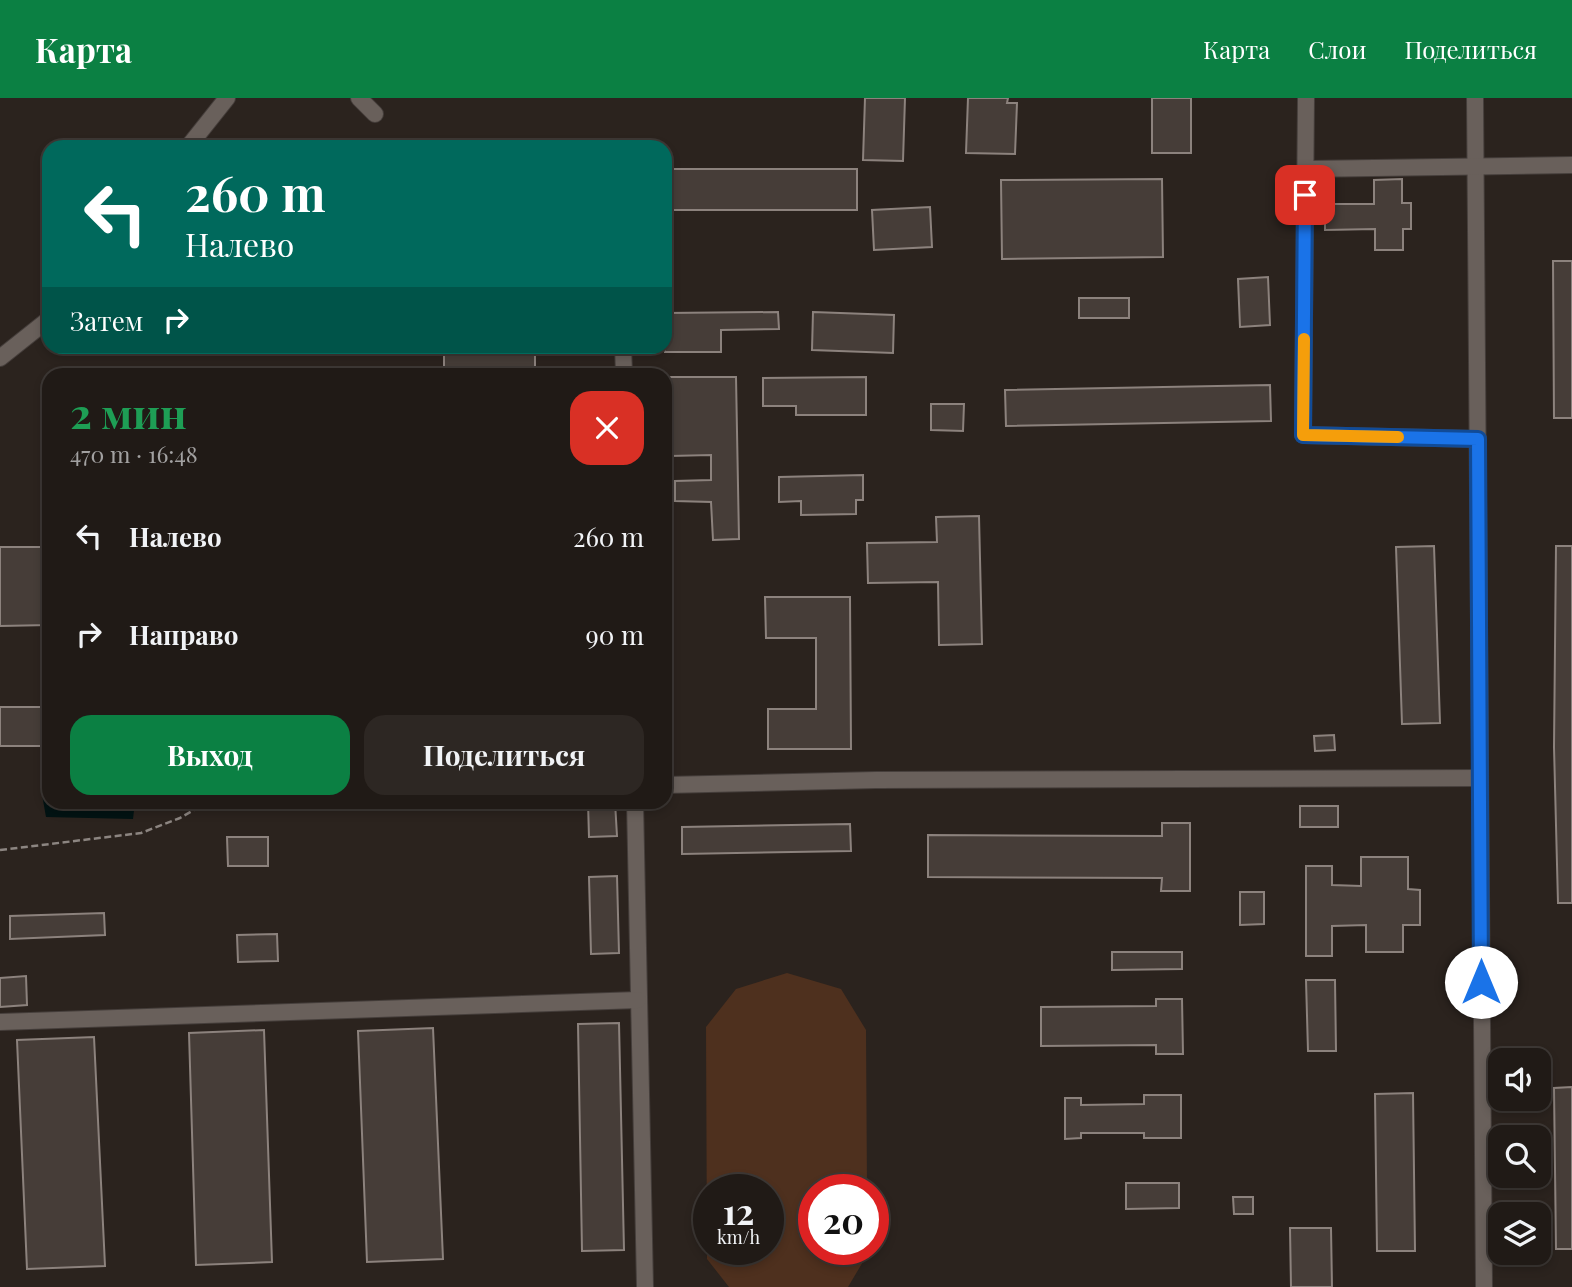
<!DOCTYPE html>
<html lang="ru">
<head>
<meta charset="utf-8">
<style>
  :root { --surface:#201a16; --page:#2d2723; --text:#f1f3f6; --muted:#a2a1a1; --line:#3d3835; --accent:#0b8043 }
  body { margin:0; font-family:"Playfair Display",serif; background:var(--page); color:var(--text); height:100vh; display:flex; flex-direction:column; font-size:26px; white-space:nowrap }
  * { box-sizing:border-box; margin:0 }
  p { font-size:23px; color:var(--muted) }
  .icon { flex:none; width:38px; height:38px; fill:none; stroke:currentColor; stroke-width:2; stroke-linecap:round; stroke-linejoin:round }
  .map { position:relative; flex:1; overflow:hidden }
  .panel { position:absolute; left:42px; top:270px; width:630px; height:441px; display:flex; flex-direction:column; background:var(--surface); border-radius:21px; box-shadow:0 4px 10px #0003,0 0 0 2px var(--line) }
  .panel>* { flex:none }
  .banner { position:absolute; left:42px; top:42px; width:630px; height:214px; border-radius:21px; box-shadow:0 4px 10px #0003,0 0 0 2px var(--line); background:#00695c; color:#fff; overflow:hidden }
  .tools { position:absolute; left:1488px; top:950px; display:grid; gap:14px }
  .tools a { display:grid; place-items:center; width:63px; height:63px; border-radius:14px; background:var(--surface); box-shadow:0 4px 10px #0003,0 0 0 2px var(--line); font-size:35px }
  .speed { position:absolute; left:693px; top:1076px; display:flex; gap:14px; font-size:35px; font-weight:700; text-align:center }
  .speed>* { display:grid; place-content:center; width:91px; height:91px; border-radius:50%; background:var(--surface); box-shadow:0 4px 10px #0003,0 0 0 2px var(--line); line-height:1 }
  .speed small { font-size:18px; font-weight:400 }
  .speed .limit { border:10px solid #d22; background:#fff; color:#111 }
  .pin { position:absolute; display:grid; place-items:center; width:60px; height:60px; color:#fff; margin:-30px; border-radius:14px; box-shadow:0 4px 10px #0006 }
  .me { position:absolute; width:77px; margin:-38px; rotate:0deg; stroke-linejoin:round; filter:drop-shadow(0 0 5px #0008) }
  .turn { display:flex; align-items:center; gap:24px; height:147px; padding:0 28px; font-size:32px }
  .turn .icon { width:91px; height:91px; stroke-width:2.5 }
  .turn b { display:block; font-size:49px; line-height:60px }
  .then { display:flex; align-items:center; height:66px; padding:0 28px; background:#0003; gap:14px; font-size:26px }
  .round { display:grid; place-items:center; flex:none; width:74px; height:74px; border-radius:21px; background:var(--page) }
  .summary { display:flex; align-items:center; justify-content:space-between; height:119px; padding:0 28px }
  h1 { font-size:42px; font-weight:700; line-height:52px; color:#1e9e55 }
  .action { display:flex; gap:14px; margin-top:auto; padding:14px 28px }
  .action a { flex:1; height:80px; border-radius:21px; background:var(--accent); color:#fff; font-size:28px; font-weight:700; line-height:80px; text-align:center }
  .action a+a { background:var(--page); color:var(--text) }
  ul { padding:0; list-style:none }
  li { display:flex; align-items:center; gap:21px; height:98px; padding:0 28px }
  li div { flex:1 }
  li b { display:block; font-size:26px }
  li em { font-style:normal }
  header { display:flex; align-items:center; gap:42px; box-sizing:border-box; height:98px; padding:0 35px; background:var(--accent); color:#fff }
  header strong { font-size:33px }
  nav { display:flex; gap:38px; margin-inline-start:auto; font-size:24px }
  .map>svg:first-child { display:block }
  .green { fill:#4e301e; fill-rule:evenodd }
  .water { fill:#021313 }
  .building { fill:#463d38; stroke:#8c827d; stroke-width:2 }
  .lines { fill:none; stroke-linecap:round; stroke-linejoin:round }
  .minor-casing { stroke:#453e3b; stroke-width:18 }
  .path { stroke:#8c8581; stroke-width:2.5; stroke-dasharray:7 3.5; stroke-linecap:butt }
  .minor { stroke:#69605b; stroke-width:16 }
  .route-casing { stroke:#114b97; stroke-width:18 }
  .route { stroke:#1a73e8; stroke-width:12 }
  .slow { stroke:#f59e0b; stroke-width:12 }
</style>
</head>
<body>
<header>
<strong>Карта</strong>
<nav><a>Карта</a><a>Слои</a><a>Поделиться</a></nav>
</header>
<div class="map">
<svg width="1572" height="1189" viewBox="0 0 1572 1189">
  <rect width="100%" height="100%" fill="#2b231e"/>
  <path class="green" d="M787 875 841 891 866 932 867 1092H814V1152H867V1157L848 1189H729L707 1161 706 929 736 891ZM709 1092H768V1152H709Z"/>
  <polygon class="water" points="49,690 49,704 135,704 133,721 46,719 41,691"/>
  <g class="building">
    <polygon points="865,0 905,0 903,63 863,62"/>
    <polygon points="968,0 1008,0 1007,5 1017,5 1015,56 966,55"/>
    <rect x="1152" y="0" width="39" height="55"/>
    <rect x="665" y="71" width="192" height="41"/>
    <polygon points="1162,81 1163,159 1002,161 1001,82"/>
    <polygon points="1402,81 1402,105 1411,105 1411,131 1403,131 1403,152 1375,152 1375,131 1325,132 1325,106 1374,106 1374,82"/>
    <polygon points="930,109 932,149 874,152 872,112"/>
    <polygon points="1553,163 1572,163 1572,320 1554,320"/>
    <polygon points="1268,179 1270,227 1240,229 1238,181"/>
    <rect x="1079" y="200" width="50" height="20"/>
    <polygon points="778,214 779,231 721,232 721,254 665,254 665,215"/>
    <polygon points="813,214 894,217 893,255 812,252"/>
    <polygon points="535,252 535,276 444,276 444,253"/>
    <polygon points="665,279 736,279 739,441 713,442 711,404 675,403 675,383 711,382 711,357 670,358 669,322 665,322"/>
    <polygon points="866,279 866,317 796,317 796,308 763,308 763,280"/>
    <polygon points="1270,287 1271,323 1006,328 1005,292"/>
    <polygon points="931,306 964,306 963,333 931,332"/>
    <polygon points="863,377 863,402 856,402 856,416 801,417 801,403 779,404 779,379"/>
    <polygon points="979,418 982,546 939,547 938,484 868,485 867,445 937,444 936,419"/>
    <polygon points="1434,448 1440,625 1402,626 1396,449"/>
    <polygon points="1556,448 1572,448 1572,805 1558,805 1554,649"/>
    <polygon points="0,449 49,449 49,527 0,528"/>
    <polygon points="765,499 850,499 851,651 768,651 768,611 816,611 816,540 766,540"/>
    <rect x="0" y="609" width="49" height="39"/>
    <polygon points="1334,637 1335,652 1315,653 1314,638"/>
    <polygon points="588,704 615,704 617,738 589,739"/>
    <rect x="1300" y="708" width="38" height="21"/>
    <polygon points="1162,725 1190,725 1190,793 1161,793 1162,780 928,779 928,737 1162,738"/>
    <polygon points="850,726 851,753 682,756 682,729"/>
    <polygon points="227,739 268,739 268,768 228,768"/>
    <polygon points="1361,759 1408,759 1408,791 1420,792 1420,827 1403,827 1403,854 1366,854 1366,827 1332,828 1332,858 1306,858 1306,768 1332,768 1332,787 1361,788"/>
    <polygon points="617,778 619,855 591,856 589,779"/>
    <polygon points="1240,794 1264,794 1264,826 1240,827"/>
    <polygon points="104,815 105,837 10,841 10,818"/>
    <polygon points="277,836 278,863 238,864 237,837"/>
    <polygon points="1112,854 1182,854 1182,871 1112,872"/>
    <polygon points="26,878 27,907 0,909 0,880"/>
    <polygon points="1306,882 1335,882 1336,953 1308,953"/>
    <polygon points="1156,901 1182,901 1183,956 1156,956 1156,947 1041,948 1041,909 1156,908"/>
    <polygon points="619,925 624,1152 582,1153 578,926"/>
    <polygon points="433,930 443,1161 367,1164 358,933"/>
    <polygon points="264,932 272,1164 196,1167 189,935"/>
    <polygon points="94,939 105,1168 27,1171 17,942"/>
    <polygon points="1572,989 1572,1151 1556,1151 1554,990"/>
    <polygon points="1413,995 1415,1153 1377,1153 1375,996"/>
    <polygon points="1144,997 1181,997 1181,1040 1144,1040 1144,1035 1081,1035 1081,1040 1065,1041 1065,1000 1081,1000 1081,1007 1144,1006"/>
    <polygon points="1126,1085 1179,1085 1179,1110 1126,1111"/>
    <polygon points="1233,1099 1253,1099 1253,1116 1234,1116"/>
    <polygon points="1290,1130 1331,1130 1332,1189 1291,1189"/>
  </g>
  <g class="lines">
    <defs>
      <g id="minor">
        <polyline points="359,0 375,16"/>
        <polyline points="1306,0 1303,337 1478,341"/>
        <polyline points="1475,0 1484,1189"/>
        <polyline points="188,49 227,0"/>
        <polyline points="1306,71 1572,67"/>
        <polyline points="623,248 624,276"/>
        <polyline points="0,260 49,221"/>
        <polyline points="665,687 876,682 1480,680"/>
        <polyline points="635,704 645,1189"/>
        <polyline points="0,924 638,902"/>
      </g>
    </defs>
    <use href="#minor" class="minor-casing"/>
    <polyline class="path" points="0,752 141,735 180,720 208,704"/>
    <use href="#minor" class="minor"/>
  </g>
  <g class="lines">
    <defs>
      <polyline id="route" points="1305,97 1303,337 1478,341 1481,884"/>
    </defs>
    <use href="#route" class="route-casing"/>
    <use href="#route" class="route"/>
    <polyline class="slow" points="1304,241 1303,337 1398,339"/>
  </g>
</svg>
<div class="tools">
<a><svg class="icon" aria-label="sound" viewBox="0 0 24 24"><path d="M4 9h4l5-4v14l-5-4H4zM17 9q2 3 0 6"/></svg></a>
<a><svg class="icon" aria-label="search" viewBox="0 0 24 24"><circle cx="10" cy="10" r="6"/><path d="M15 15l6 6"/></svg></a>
<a><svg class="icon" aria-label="layers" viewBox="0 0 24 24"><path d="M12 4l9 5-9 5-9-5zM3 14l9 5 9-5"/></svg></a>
</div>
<div class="speed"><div>12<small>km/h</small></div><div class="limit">20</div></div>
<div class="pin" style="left:1305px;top:97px;background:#d93025"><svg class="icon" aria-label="arrive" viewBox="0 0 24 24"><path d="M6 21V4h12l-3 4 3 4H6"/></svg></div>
<svg class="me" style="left:1481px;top:884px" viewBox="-20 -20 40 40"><circle r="19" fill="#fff"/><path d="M0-13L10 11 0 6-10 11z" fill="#1a73e8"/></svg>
<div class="banner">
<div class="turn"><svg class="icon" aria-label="left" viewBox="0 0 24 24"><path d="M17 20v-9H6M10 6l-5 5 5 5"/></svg><div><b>260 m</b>Налево</div></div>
<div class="then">Затем<svg class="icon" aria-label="right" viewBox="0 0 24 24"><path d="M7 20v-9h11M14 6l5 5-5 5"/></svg></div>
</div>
<section class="panel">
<div class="summary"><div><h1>2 мин</h1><p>470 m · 16:48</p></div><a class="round" style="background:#d93025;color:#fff"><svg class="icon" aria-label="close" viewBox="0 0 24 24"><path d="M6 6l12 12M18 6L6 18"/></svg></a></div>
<ul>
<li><svg class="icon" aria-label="left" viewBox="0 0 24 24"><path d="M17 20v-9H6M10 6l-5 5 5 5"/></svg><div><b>Налево</b></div><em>260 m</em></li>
<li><svg class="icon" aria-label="right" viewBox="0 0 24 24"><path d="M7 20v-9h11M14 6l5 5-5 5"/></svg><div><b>Направо</b></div><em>90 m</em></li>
</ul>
<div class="action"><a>Выход</a><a>Поделиться</a></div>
</section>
</div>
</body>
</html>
